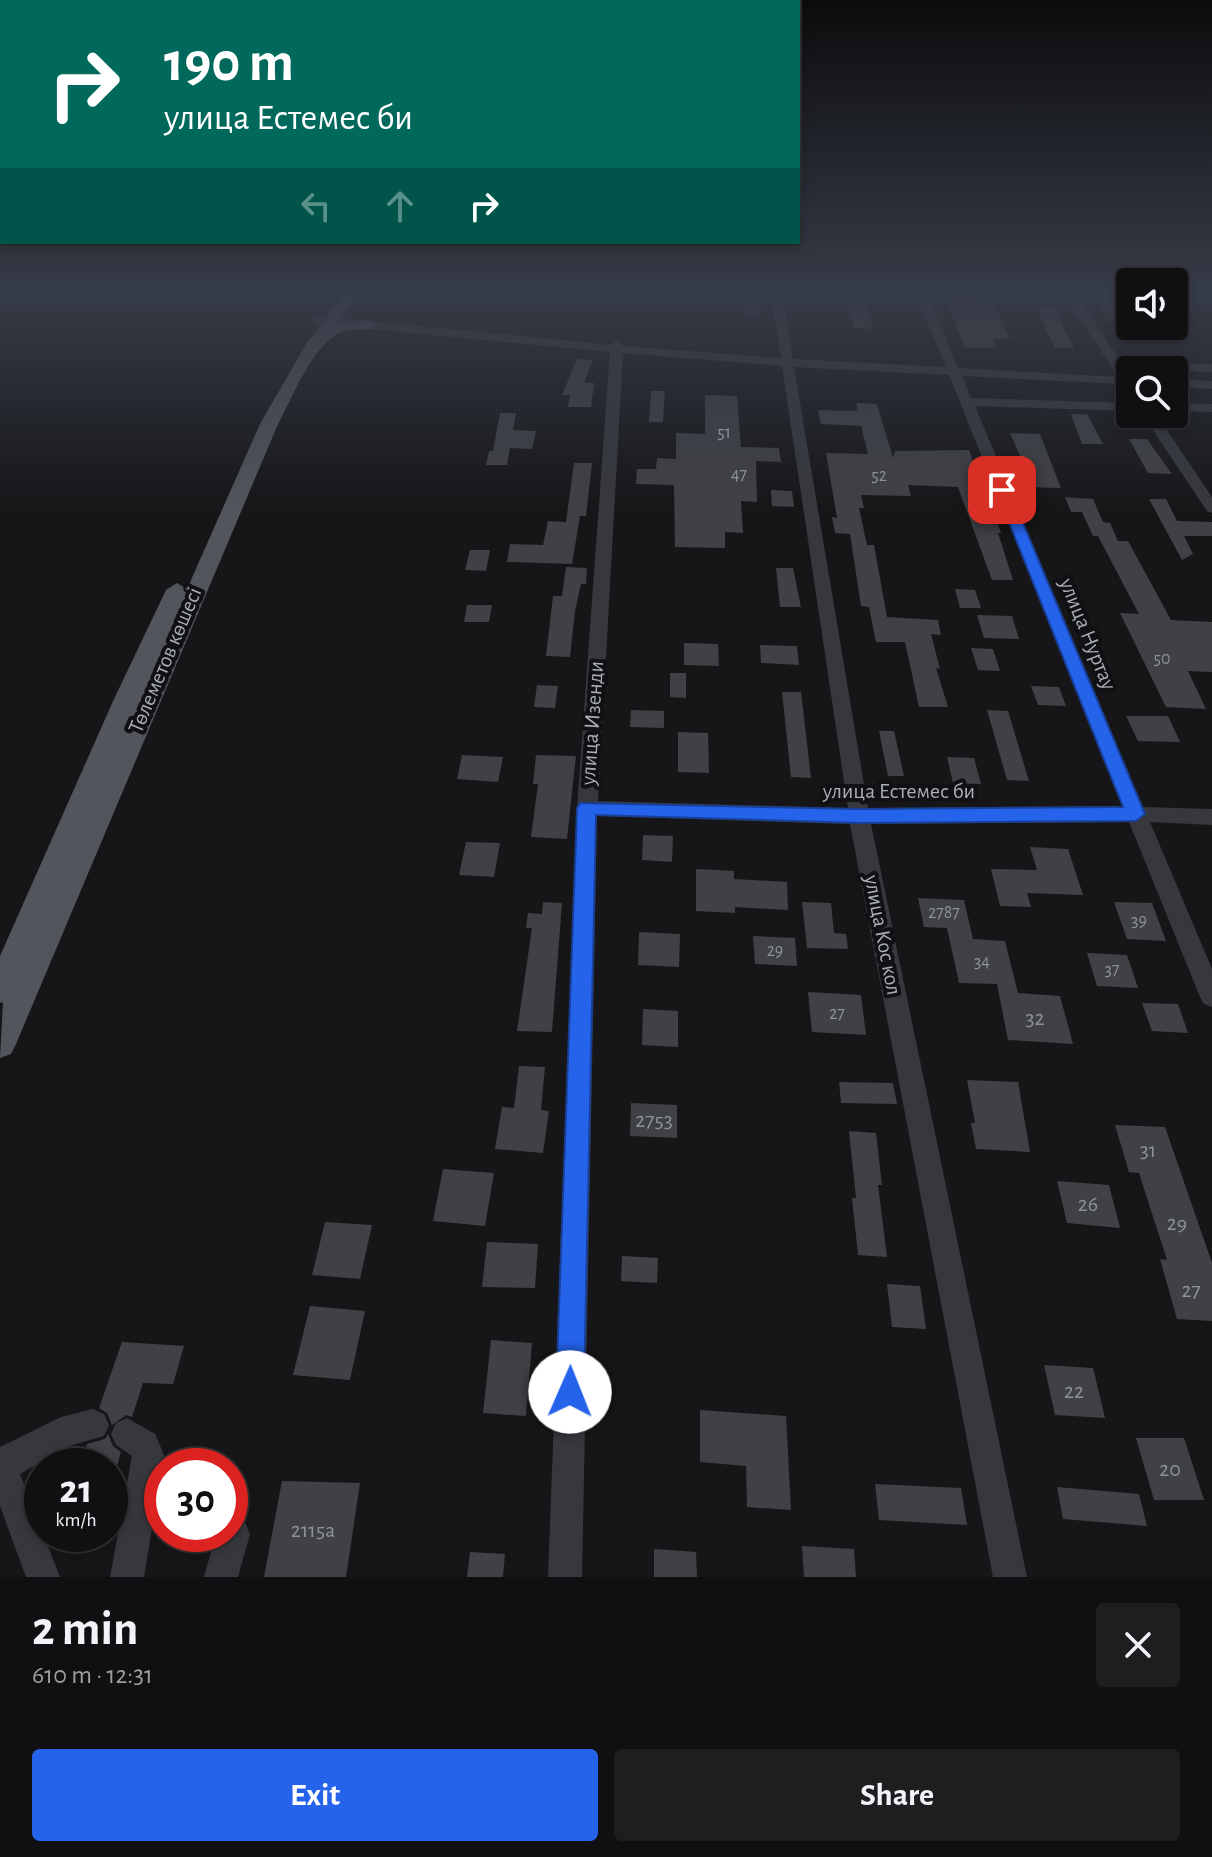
<!DOCTYPE html>
<html lang="en">
<head>
<meta charset="utf-8">
<style>
  :root { --surface:#101012; --page:#1e1e20; --text:#f1f3f6; --muted:#9c9d9f; --line:#303032; --accent:#2563eb }
  body { margin:0; font-family:"Alegreya Sans",sans-serif; background:var(--page); color:var(--text); height:100vh; display:flex; flex-direction:column; font-size:30px; white-space:nowrap }
  * { box-sizing:border-box; margin:0 }
  p { font-size:26px; color:var(--muted) }
  .icon { flex:none; width:44px; height:44px; fill:none; stroke:currentColor; stroke-width:2; stroke-linecap:round; stroke-linejoin:round }
  .map { position:relative; height:1577px; overflow:hidden }
  .sheet { display:flex; flex-direction:column; background:var(--surface); flex:1 }
  .sheet>* { flex:none }
  .hud { position:absolute; left:0px; top:0px; width:800px; height:244px; box-shadow:0 4px 12px #0003,0 0 0 2px var(--line); background:#00695c; color:#fff; overflow:hidden }
  .tools { position:absolute; left:1116px; top:268px; display:grid; gap:16px }
  .tools a { display:grid; place-items:center; width:72px; height:72px; border-radius:8px; background:var(--surface); box-shadow:0 4px 12px #0003,0 0 0 2px var(--line); font-size:40px }
  .speed { position:absolute; left:24px; top:1448px; display:flex; gap:16px; font-size:40px; font-weight:700; text-align:center }
  .speed>* { display:grid; place-content:center; width:104px; height:104px; border-radius:50%; background:var(--surface); box-shadow:0 4px 12px #0003,0 0 0 2px var(--line); line-height:1 }
  .speed small { font-size:20px; font-weight:400 }
  .speed .limit { border:12px solid #d22; background:#fff; color:#111 }
  .pin { position:absolute; display:grid; place-items:center; width:68px; height:68px; color:#fff; margin:-34px; border-radius:16px; box-shadow:0 4px 12px #0006 }
  .me { position:absolute; width:88px; margin:-44px; rotate:1deg; stroke-linejoin:round; filter:drop-shadow(0 0 6px #0008) }
  .turn { display:flex; align-items:center; gap:28px; height:168px; padding:0 32px; font-size:36px }
  .turn .icon { width:104px; height:104px; stroke-width:2.5 }
  .turn b { display:block; font-size:56px; line-height:68px }
  .lanes { display:flex; align-items:center; height:76px; padding:0 32px; background:#0003; justify-content:center; gap:40px; direction:ltr }
  .lanes .off { opacity:.35 }
  .round { display:grid; place-items:center; flex:none; width:84px; height:84px; border-radius:8px; background:var(--page) }
  .overview { display:flex; align-items:center; justify-content:space-between; height:136px; padding:0 32px }
  h1 { font-size:48px; font-weight:700; line-height:60px }
  .button { display:flex; gap:16px; margin-top:auto; padding:16px 32px }
  .button a { flex:1; height:92px; border-radius:8px; background:var(--accent); color:#fff; font-size:32px; font-weight:700; line-height:92px; text-align:center }
  .button a+a { background:var(--page); color:var(--text) }
  .map>svg:first-child { display:block }
  .building { fill:#404145 }
  .lines { fill:none; stroke-linecap:round; stroke-linejoin:round }
  .minor { fill:#37383d; fill-rule:evenodd }
  .major { fill:#53555c; fill-rule:evenodd }
  .route { fill:#2563eb; stroke:#184099; stroke-width:2 }
  .labels { text-anchor:middle; dominant-baseline:central; stroke-width:8; stroke-linejoin:round; paint-order:stroke }
  .number-label { font-size:18px; fill:#8e929b }
  .street-label { font-size:22px; fill:#a8adb8; stroke:#111113 }
  .near-number-label { font-size:22px; fill:#8e929b }
</style>
</head>
<body>
<div class="map">
<svg width="1212" height="1577" viewBox="0 0 1212 1577">
  <rect width="100%" height="100%" fill="#161618"/>
  <g class="building">
    <polygon points="844,290 862,290 873,329 854,328"/>
    <polygon points="970,290 987,290 1010,339 992,339 996,348 965,348 947,303 972,303"/>
    <polygon points="1091,291 1108,291 1118,307 1130,307 1130,323 1110,322"/>
    <polygon points="745,294 760,295 758,316 743,316"/>
    <polygon points="1036,308 1054,308 1074,348 1055,348"/>
    <polygon points="577,359 593,360 584,383 594,383 591,407 568,407 570,395 562,395"/>
    <polygon points="651,391 665,391 663,422 649,422"/>
    <polygon points="705,395 737,396 741,447 779,448 781,462 756,461 757,502 741,501 743,533 725,532 725,548 675,547 674,485 636,484 637,469 656,469 657,458 676,459 676,433 705,434"/>
    <polygon points="856,403 877,404 893,458 895,451 969,450 976,470 968,469 985,517 996,518 1001,533 998,533 1013,580 992,580 958,487 908,485 911,496 861,495 864,508 859,508 867,545 874,545 887,617 938,620 941,635 931,634 940,669 936,668 948,707 919,707 905,642 876,642 869,607 861,606 850,534 835,533 832,517 837,518 826,453 868,454 861,426 821,424 818,410 858,411"/>
    <polygon points="500,413 516,413 513,430 536,431 532,449 510,448 507,465 486,465 489,451 493,451"/>
    <polygon points="1071,414 1087,414 1103,444 1082,444"/>
    <polygon points="1010,433 1040,434 1061,488 1025,487 1018,472 1027,472"/>
    <polygon points="1129,439 1147,439 1172,474 1148,473"/>
    <polygon points="574,463 592,463 586,516 580,516 572,564 507,562 510,544 543,545 548,521 566,522"/>
    <polygon points="771,490 792,491 794,507 772,506"/>
    <polygon points="1065,497 1093,499 1103,522 1110,523 1118,541 1128,541 1171,620 1212,622 1212,672 1188,671 1206,709 1166,707 1120,613 1139,614 1098,536 1093,536 1082,512 1071,512"/>
    <polygon points="1149,499 1166,499 1177,521 1212,522 1212,536 1184,536 1193,554 1182,560"/>
    <polygon points="470,550 490,550 486,571 465,570"/>
    <polygon points="566,567 587,568 586,584 581,584 575,611 570,657 546,656 553,596 562,596"/>
    <polygon points="776,568 793,568 801,607 780,607"/>
    <polygon points="955,589 975,590 981,608 960,608"/>
    <polygon points="467,605 492,605 489,622 464,622"/>
    <polygon points="977,615 1012,616 1019,639 984,638"/>
    <polygon points="684,643 718,644 719,666 684,665"/>
    <polygon points="760,645 797,646 799,665 761,663"/>
    <polygon points="971,648 993,649 1000,671 978,670"/>
    <polygon points="670,673 686,673 686,698 670,697"/>
    <polygon points="537,685 558,686 555,708 534,707"/>
    <polygon points="1031,686 1059,687 1066,706 1038,705"/>
    <polygon points="782,692 801,692 811,778 791,777"/>
    <polygon points="631,710 664,711 664,728 630,727"/>
    <polygon points="987,710 1008,711 1029,781 1007,780"/>
    <polygon points="1126,716 1168,716 1180,742 1138,741"/>
    <polygon points="879,731 894,731 904,776 888,776"/>
    <polygon points="678,732 708,733 709,773 678,772"/>
    <polygon points="462,755 503,757 498,782 457,779"/>
    <polygon points="536,755 576,756 567,839 531,837 538,784 533,784"/>
    <polygon points="947,757 974,758 981,784 953,783"/>
    <polygon points="643,835 673,836 672,862 642,860"/>
    <polygon points="466,842 500,843 494,877 459,875"/>
    <polygon points="1030,847 1068,849 1083,895 1027,893 1031,907 1000,906 991,869 1037,870"/>
    <polygon points="696,869 734,871 734,879 787,882 788,910 735,907 735,913 696,911"/>
    <polygon points="918,898 964,900 973,939 1005,941 1018,993 1060,996 1073,1044 1008,1040 997,984 959,983 947,928 924,927"/>
    <polygon points="543,902 562,903 552,1032 517,1031 532,928 526,928 528,913 542,914"/>
    <polygon points="802,902 831,903 834,933 846,934 848,949 807,948"/>
    <polygon points="1114,902 1152,903 1166,941 1127,939"/>
    <polygon points="639,932 680,934 679,967 638,965"/>
    <polygon points="753,936 795,938 797,966 755,964"/>
    <polygon points="1087,953 1127,955 1138,988 1097,986"/>
    <polygon points="808,992 861,995 866,1035 812,1032"/>
    <polygon points="1142,1003 1178,1004 1188,1033 1152,1031"/>
    <polygon points="643,1009 678,1011 678,1047 642,1045"/>
    <polygon points="519,1066 545,1067 541,1110 549,1111 543,1153 495,1149 502,1107 514,1108"/>
    <polygon points="967,1080 1018,1082 1030,1152 976,1149 971,1123 975,1123"/>
    <polygon points="839,1082 893,1083 897,1104 841,1103"/>
    <polygon points="631,1103 677,1105 677,1138 630,1136"/>
    <polygon points="1115,1125 1165,1127 1212,1263 1212,1321 1177,1319 1160,1259 1167,1260 1139,1173 1129,1172"/>
    <polygon points="849,1131 876,1133 882,1185 878,1185 887,1257 858,1255 852,1198 856,1198"/>
    <polygon points="443,1169 494,1173 485,1226 433,1221"/>
    <polygon points="1057,1181 1109,1185 1120,1228 1067,1223"/>
    <polygon points="325,1222 372,1225 360,1279 312,1275"/>
    <polygon points="487,1242 538,1244 535,1288 482,1287"/>
    <polygon points="622,1256 658,1258 657,1283 621,1281"/>
    <polygon points="887,1284 920,1286 926,1329 892,1327"/>
    <polygon points="310,1306 365,1311 350,1380 293,1375"/>
    <polygon points="491,1340 532,1343 526,1416 483,1413"/>
    <polygon points="122,1342 184,1346 173,1384 143,1383 132,1417 126,1415 112,1425 107,1413 99,1408"/>
    <polygon points="1044,1365 1093,1368 1105,1418 1055,1415"/>
    <polygon points="700,1410 786,1416 791,1510 747,1507 746,1466 700,1462"/>
    <polygon points="108,1434 113,1446 121,1452 117,1466 80,1466 87,1444 105,1439"/>
    <polygon points="1136,1438 1184,1438 1204,1500 1154,1500"/>
    <polygon points="282,1481 360,1483 346,1577 264,1577"/>
    <polygon points="875,1484 961,1488 967,1525 879,1520"/>
    <polygon points="1057,1487 1139,1494 1147,1526 1063,1519"/>
    <polygon points="802,1546 854,1549 856,1577 804,1577"/>
    <polygon points="654,1549 696,1552 697,1577 654,1577"/>
    <polygon points="470,1552 505,1554 503,1577 467,1577"/>
  </g>
  <g class="lines">
    <g class="minor">
      <path d="M770 290H782L793 359 946 367 914 290H926L958 368 1118 377 1061 290H1073L1130 375V389L1123 384 962 376 971 398 1130 403V411L975 406 1143 807 1212 809V825L1150 822 1212 969V1007L1204 1004 1200 997 1129 822 871 824 1027 1577H993L850 824 597 816 582 1577H548L577 808 610 352 318 324 312 320 318 316 611 345 617 340 623 346 781 358ZM623 353 782 366 848 808 598 801ZM794 367 949 375 1123 806 868 808Z"/>
      <polygon points="1148,362 1212,364 1212,372 1144,369 1144,363"/>
      <polygon points="1174,379 1212,381 1212,389 1174,387"/>
      <polygon points="1174,403 1212,404 1212,412 1174,411"/>
      <polygon points="1142,414 1156,414 1212,497 1212,513 1207,511"/>
      <polygon points="93,1409 104,1414 109,1425 104,1436 66,1447 20,1474 60,1577 26,1577 0,1506 0,1447 61,1417"/>
      <polygon points="127,1418 155,1434 164,1455 144,1577 110,1577 132,1456 116,1445 111,1434 116,1423"/>
      <polygon points="233,1517 245,1522 250,1534 238,1577 204,1577 216,1534 230,1534 230,1519"/>
    </g>
    <path class="major" d="M347 290H362L338 323 370 320 378 325C368 333 354 327 342 332 313 343 293 397 278 424L16 1044 11 1054 0 1058 3 1002 0 1003V956L114 699 166 590 177 583 187 589 260 424 306 344Z"/>
  </g>
  <linearGradient id="sky" x2="0" y2="1"><stop stop-color="#0c0c0d"/><stop offset="0.57" stop-color="#363c48"/><stop offset="1" stop-color="#363c48" stop-opacity="0"/></linearGradient>
  <rect width="1212" height="511" fill="url(#sky)"/>
  <polygon class="route" points="1002,486 1009,490 1145,814 1136,821 859,823 596,815 584,1392 580,1402 570,1406 561,1402 556,1392 577,808 580,803 859,809 1123,807 996,490"/>
  <g class="labels">
    <g class="number-label">
      <text x="724" y="433">51</text>
      <text x="739" y="475">47</text>
      <text x="879" y="476">52</text>
      <text x="1162" y="659">50</text>
      <text x="944" y="913">2787</text>
      <text x="1139" y="921">39</text>
      <text x="775" y="951">29</text>
      <text x="982" y="962">34</text>
      <text x="1112" y="970">37</text>
      <text x="837" y="1014">27</text>
    </g>
    <g class="street-label">
      <text transform="translate(1088 634) rotate(68)">улица Нуртау</text>
      <text transform="translate(165 660) rotate(-67)">Төлеметов көшесі</text>
      <text transform="translate(592 723) rotate(-86)">улица Изенди</text>
      <text x="899" y="791">улица Естемес би</text>
      <text transform="translate(883 935) rotate(79)">улица Кос кол</text>
    </g>
    <g class="near-number-label">
      <text x="1035" y="1018">32</text>
      <text x="654" y="1120">2753</text>
      <text x="1148" y="1150">31</text>
      <text x="1088" y="1204">26</text>
      <text x="1177" y="1223">29</text>
      <text x="1191" y="1290">27</text>
      <text x="1074" y="1391">22</text>
      <text x="1170" y="1469">20</text>
      <text x="313" y="1530">2115а</text>
    </g>
  </g>
</svg>
<div class="tools">
<a><svg class="icon" aria-label="sound" viewBox="0 0 24 24"><path d="M4 9h4l5-4v14l-5-4H4zM17 9q2 3 0 6"/></svg></a>
<a><svg class="icon" aria-label="search" viewBox="0 0 24 24"><circle cx="10" cy="10" r="6"/><path d="M15 15l6 6"/></svg></a>
</div>
<div class="speed"><div>21<small>km/h</small></div><div class="limit">30</div></div>
<div class="pin" style="left:1002px;top:490px;background:#d93025"><svg class="icon" aria-label="arrive" viewBox="0 0 24 24"><path d="M6 21V4h12l-3 4 3 4H6"/></svg></div>
<svg class="me" style="left:570px;top:1392px" viewBox="-20 -20 40 40"><circle r="19" fill="#fff"/><path d="M0-13L10 11 0 6-10 11z" fill="#2563eb"/></svg>
<div class="hud">
<div class="turn"><svg class="icon" aria-label="right" viewBox="0 0 24 24"><path d="M7 20v-9h11M14 6l5 5-5 5"/></svg><div><b>190 m</b>улица Естемес би</div></div>
<div class="lanes"><svg class="icon off" aria-label="left" viewBox="0 0 24 24"><path d="M17 20v-9H6M10 6l-5 5 5 5"/></svg><svg class="icon off" aria-label="ahead" viewBox="0 0 24 24"><path d="M12 20V5M6 11l6-6 6 6"/></svg><svg class="icon" aria-label="right" viewBox="0 0 24 24"><path d="M7 20v-9h11M14 6l5 5-5 5"/></svg></div>
</div>
</div>
<section class="sheet">
<div class="overview"><div><h1>2 min</h1><p>610 m · 12:31</p></div><a class="round"><svg class="icon" aria-label="close" viewBox="0 0 24 24"><path d="M6 6l12 12M18 6L6 18"/></svg></a></div>
<div class="button"><a>Exit</a><a>Share</a></div>
</section>
</body>
</html>
